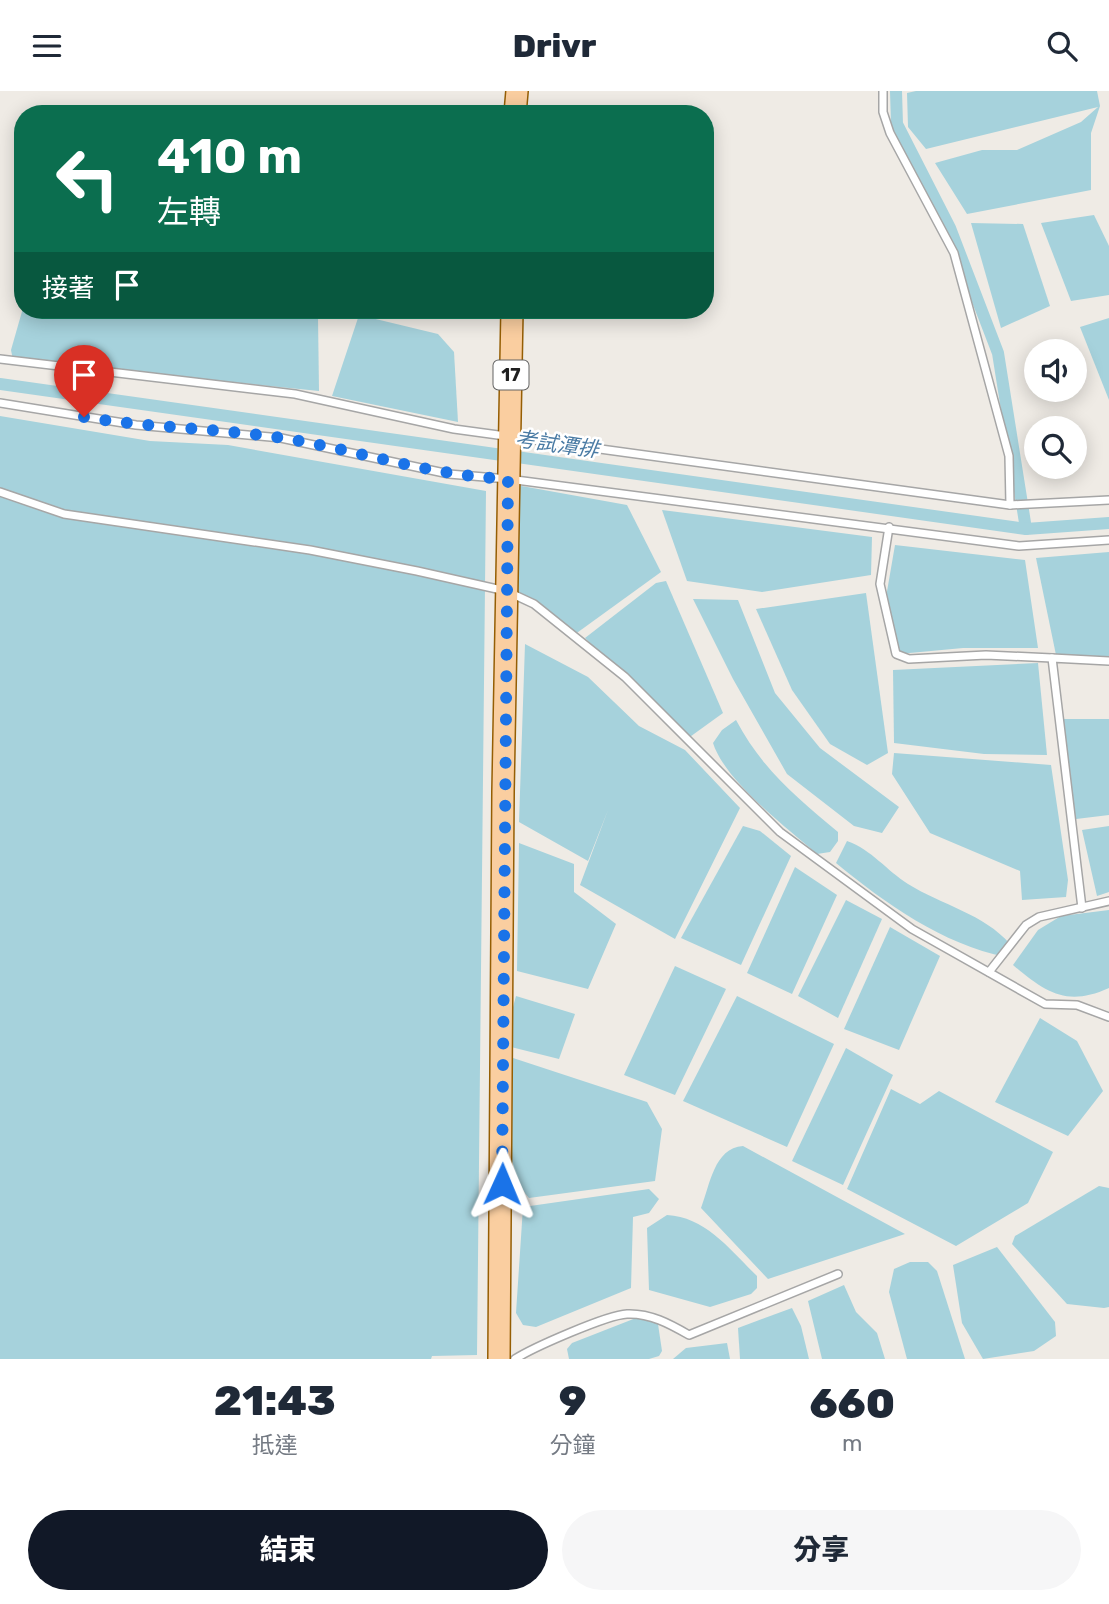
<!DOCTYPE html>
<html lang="zh-TW">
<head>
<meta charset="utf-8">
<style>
  :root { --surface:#fff; --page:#f6f6f7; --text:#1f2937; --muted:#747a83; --accent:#111827 }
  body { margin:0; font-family:Rubik,"Noto Sans TC",sans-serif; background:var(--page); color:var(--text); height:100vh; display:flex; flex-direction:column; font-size:26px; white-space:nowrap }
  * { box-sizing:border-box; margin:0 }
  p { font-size:23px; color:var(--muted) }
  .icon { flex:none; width:38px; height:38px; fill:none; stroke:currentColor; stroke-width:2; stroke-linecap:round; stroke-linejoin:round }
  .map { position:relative; height:1268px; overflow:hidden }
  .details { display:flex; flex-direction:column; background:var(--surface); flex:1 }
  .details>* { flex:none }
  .hud { position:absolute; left:14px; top:14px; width:700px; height:214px; border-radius:28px; box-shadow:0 4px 18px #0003; background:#0b6e4f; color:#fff; overflow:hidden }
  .tools { position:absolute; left:1024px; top:248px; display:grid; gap:14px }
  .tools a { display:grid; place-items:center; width:63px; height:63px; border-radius:50%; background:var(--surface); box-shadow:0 4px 18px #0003; font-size:35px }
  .pin { position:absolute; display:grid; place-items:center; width:60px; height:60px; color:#fff; margin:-72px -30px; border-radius:50% 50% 50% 0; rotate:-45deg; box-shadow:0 0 7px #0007 }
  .pin .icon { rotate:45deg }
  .me { position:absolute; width:77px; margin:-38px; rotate:1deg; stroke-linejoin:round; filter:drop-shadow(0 0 5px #0008) }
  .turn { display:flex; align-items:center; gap:24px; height:147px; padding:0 28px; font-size:32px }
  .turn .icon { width:91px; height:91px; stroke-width:2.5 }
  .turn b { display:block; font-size:49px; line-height:60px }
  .then { display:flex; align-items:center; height:66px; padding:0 28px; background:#0003; gap:14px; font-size:26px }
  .eta { display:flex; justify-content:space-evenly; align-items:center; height:119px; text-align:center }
  .eta b { font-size:42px; font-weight:800; line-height:49px }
  .action { display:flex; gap:14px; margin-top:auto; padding:14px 28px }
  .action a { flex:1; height:80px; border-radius:42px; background:var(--accent); color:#fff; font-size:28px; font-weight:800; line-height:80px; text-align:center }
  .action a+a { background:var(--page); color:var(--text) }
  header { display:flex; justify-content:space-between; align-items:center; height:91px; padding:0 28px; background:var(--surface); font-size:32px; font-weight:800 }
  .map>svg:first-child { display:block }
  .water { fill:#a6d2dc }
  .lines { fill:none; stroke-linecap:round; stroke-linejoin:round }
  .canal { stroke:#a6d2dc; stroke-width:12 }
  .lane-casing { stroke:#a6a6a6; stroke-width:10 }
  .primary-casing { stroke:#955e04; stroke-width:24 }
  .lane { stroke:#fff; stroke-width:7 }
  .primary { stroke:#facea0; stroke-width:21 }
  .route { stroke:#1a73e8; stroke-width:12; stroke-dasharray:0 21.6 }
  .labels { text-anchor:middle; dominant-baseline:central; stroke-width:5; stroke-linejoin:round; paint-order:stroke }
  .shield { fill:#fff; stroke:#626262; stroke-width:2 }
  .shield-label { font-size:18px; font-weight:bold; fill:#1f1f1f }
  .water-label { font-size:21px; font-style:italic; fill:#4a7ba4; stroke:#fff }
</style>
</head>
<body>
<header><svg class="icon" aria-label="menu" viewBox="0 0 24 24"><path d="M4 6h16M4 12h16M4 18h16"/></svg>Drivr<svg class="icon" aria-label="search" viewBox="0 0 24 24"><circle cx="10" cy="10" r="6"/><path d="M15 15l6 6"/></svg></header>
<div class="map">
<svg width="1109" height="1268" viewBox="0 0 1109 1268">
  <rect width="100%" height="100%" fill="#efebe5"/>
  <g class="water">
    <polygon points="916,0 1097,0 1100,15 1091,42 1091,99 967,123 935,72 982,59 1017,59 1081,31 1098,16 926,58 908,36 907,2"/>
    <polygon points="1094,124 1109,155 1109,204 1071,210 1041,132"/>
    <polygon points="971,132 1023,133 1050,215 1001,237"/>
    <polygon points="23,217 314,219 318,226 319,300 13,269 11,259"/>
    <polygon points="359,224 438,243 454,261 458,331 332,305"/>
    <polygon points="1109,227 1109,309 1080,236"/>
    <polygon points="0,325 150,350 228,354 486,400 477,1264 432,1265 431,1268 0,1268"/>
    <polygon points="516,394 627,414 661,481 574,544 517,501"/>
    <polygon points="662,419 872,446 871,484 762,501 687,490"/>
    <polygon points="895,454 1025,469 1038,557 963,557 899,563 885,512"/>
    <polygon points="1109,461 1109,567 1056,564 1036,467"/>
    <polygon points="666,490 723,622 687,648 585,547 656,492"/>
    <polygon points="866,502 888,662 867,674 830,653 792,599 756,518"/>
    <polygon points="693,508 738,509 775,602 820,657 899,716 882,742 854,735 787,683 733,588"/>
    <polygon points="525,553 588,586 639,635 685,659 740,717 675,848 580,794 608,719 588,770 519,731"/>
    <polygon points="1038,572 1047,664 984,663 894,652 893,579"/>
    <polygon points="1057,628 1109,628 1109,724 1068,729"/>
    <path d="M736 629C762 678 796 706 838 741V750L830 761 817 763C786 736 725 690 713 652L722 639Z"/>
    <polygon points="894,662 1051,674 1068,789 1066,806 1022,809 1020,780 930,742 892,683"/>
    <polygon points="743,735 760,740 791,765 741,874 681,847"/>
    <polygon points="1109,735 1109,801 1097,805 1082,739"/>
    <path d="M847 750C872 759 886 779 908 793 942 814 984 823 1010 853L1006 866C942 853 886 813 836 772Z"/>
    <polygon points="519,752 574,773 574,801 616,833 588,898 517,880"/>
    <polygon points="795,776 837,804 792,903 747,882"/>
    <polygon points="846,809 882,828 838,927 798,905"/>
    <path d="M1109 819V897C1067 916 1046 902 1013 874L1038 839 1061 825Z"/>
    <polygon points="890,836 940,865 899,959 844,938"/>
    <polygon points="675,875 726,898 675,1004 624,984"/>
    <polygon points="516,905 575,923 559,968 511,956 512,920"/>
    <polygon points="737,905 834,953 787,1056 683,1010"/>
    <polygon points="1040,927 1077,950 1103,1000 1068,1045 995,1011"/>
    <polygon points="846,957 893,984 843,1094 792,1070"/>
    <path d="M510 966 647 1011 662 1038 655 1090 529 1107C501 1075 509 1007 510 966Z"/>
    <polygon points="891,998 920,1013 939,1000 1053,1061 1028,1112 956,1155 847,1098"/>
    <path d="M743 1055 905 1143 768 1188 701 1117C710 1094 714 1057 743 1055Z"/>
    <polygon points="1099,1095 1109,1097 1109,1216 1104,1217 1067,1213 1012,1153 1015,1145"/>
    <polygon points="649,1098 659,1108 649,1122 633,1126 631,1197 536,1236 523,1234 516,1222 523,1116"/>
    <path d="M667 1124C706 1126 730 1159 757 1185V1197L751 1203 710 1216 649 1199 647 1137Z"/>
    <polygon points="997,1156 1055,1231 1056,1245 1034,1260 983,1268 962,1232 953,1174"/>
    <polygon points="910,1171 928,1171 937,1180 965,1268 907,1268 889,1201 894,1178"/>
    <polygon points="844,1194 856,1221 877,1242 885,1268 822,1268 808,1210"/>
    <polygon points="792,1217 801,1235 809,1268 740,1268 738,1237"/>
    <polygon points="648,1226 658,1233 662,1260 659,1265 649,1268 569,1268 567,1258 572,1252 636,1227"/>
    <polygon points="727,1252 730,1268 673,1268 686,1257"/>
  </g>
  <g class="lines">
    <g class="canal">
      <polyline points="896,0 897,33 950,137 998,262 1026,438"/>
      <polyline points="0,293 1026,438 1109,432"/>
    </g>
    <defs>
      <g id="lane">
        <polyline points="883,0 883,21 890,42 954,162 1009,365 1010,414"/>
        <polyline points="0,268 295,303 454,338 1010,414 1109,409"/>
        <polyline points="0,312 136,334 281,347 449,383 508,388 1019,455 1109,449"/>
        <polyline points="0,401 64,423 310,459 417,480 506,500 534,513 625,586 780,741 912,838 1045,913 1077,914 1109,926"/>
        <polyline points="889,436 880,493 896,563 909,568 986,564 1052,567"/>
        <polyline points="1082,817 1052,567 1109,570"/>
        <polyline points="989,881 1026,834 1039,826 1109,810"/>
        <path d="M515 1268C534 1256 607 1224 627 1223 650 1222 670 1233 689 1244L838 1183"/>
      </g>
      <g id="primary">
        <polyline points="515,23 517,0"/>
        <polyline points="499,1268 503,701 512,219"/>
      </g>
    </defs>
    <use href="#lane" class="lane-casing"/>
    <use href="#primary" class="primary-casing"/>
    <use href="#lane" class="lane"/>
    <use href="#primary" class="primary"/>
  </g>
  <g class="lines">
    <path class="route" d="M84 326C150 337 216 337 282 347 358 359 431 385 508 388L502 1093"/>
  </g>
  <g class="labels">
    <rect class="shield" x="493.5" y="269.5" width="35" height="29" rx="5"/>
    <g class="shield-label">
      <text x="511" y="284">17</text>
    </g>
    <g class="water-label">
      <text transform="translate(557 353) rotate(8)">考試潭排</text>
    </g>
  </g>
</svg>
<div class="tools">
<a><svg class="icon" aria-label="sound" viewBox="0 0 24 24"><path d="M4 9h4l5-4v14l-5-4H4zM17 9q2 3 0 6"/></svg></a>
<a><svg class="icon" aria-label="search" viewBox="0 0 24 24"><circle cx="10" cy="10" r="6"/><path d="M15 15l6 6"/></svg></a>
</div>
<div class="pin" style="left:84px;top:326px;background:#d93025"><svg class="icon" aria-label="arrive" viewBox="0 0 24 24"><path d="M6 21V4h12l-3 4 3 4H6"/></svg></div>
<svg class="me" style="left:502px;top:1093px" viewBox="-20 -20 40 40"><path d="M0-17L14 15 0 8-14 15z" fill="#1a73e8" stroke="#fff" stroke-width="4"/></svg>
<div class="hud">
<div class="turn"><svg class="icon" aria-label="left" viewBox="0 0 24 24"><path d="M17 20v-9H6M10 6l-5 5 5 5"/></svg><div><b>410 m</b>左轉</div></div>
<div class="then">接著<svg class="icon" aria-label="arrive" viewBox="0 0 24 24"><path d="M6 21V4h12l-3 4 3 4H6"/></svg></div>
</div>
</div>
<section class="details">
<div class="eta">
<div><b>21:43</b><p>抵達</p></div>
<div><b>9</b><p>分鐘</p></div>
<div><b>660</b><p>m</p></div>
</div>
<div class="action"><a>結束</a><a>分享</a></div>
</section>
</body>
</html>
